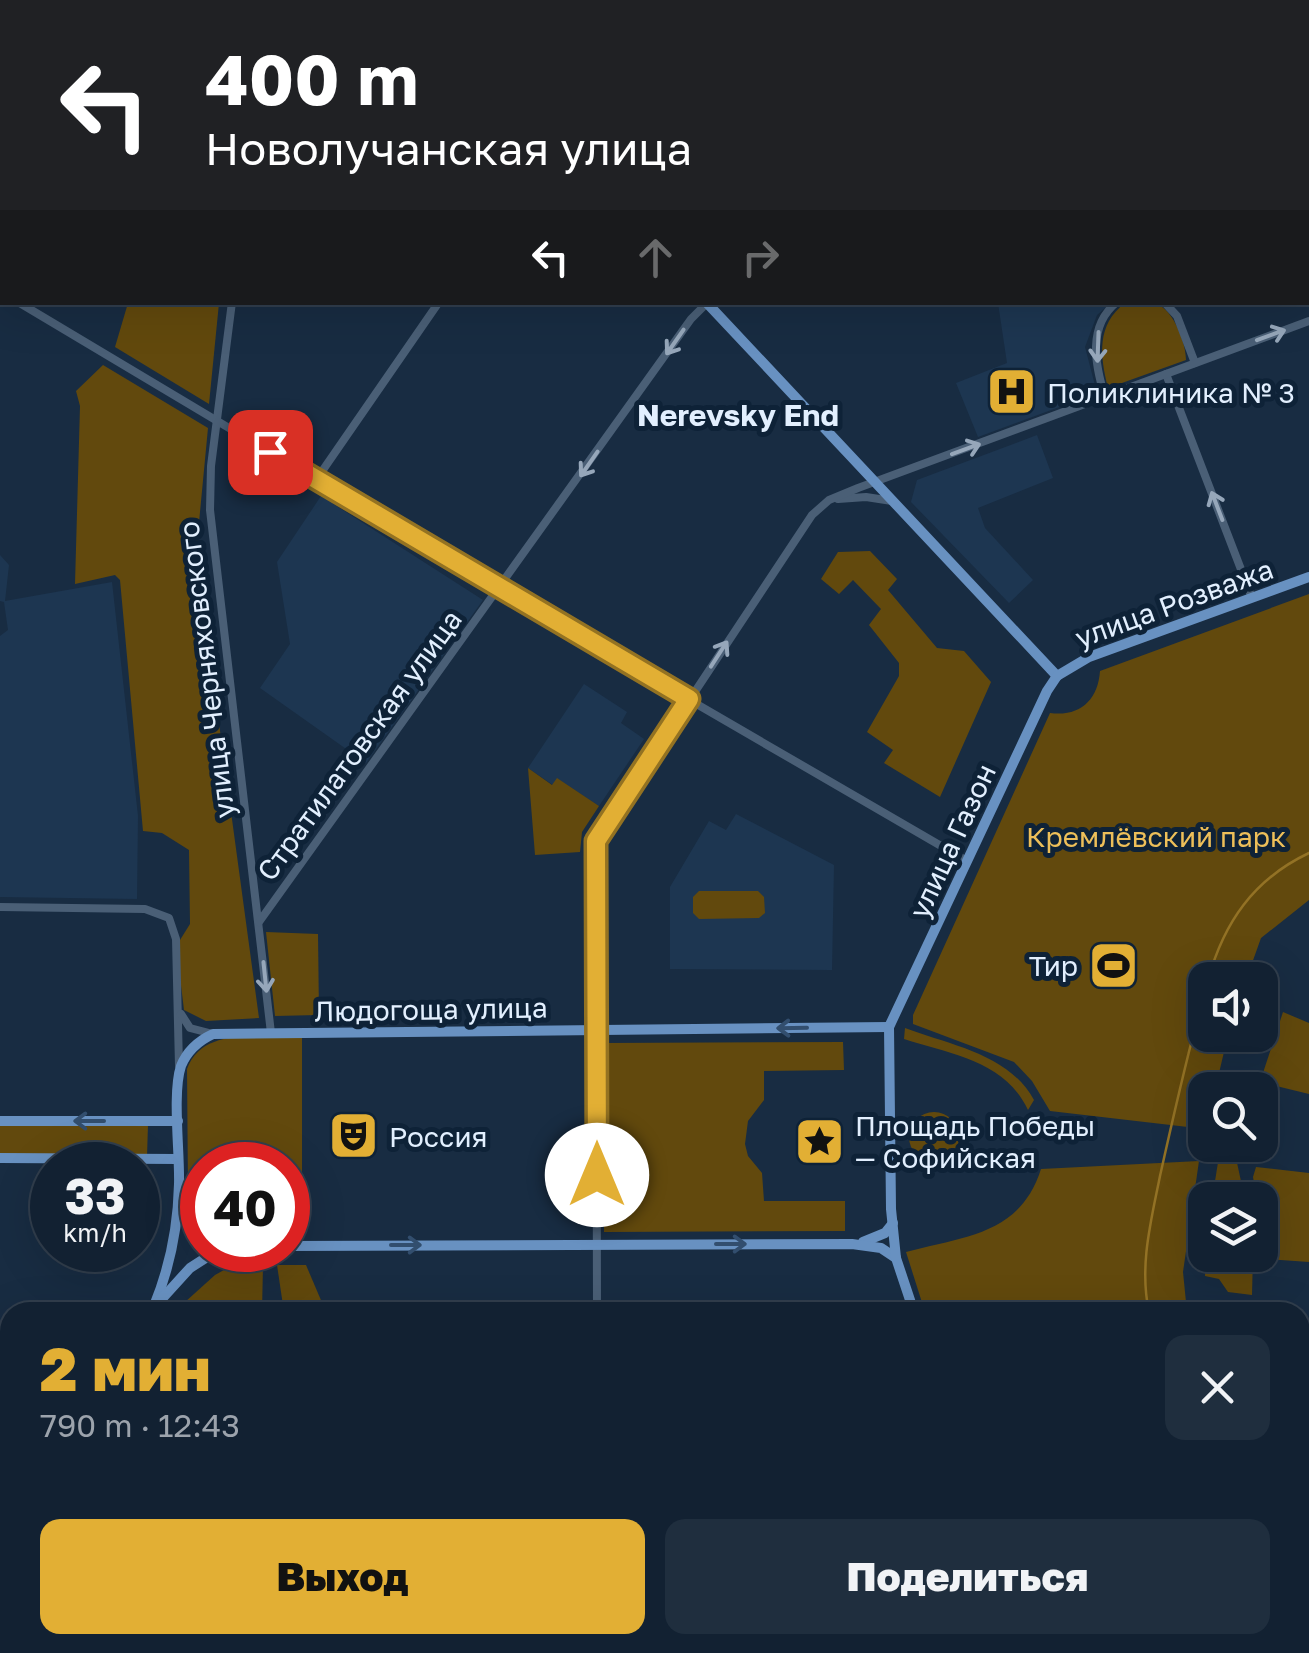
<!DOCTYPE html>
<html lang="ru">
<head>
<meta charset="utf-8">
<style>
  :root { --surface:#122132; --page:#1f2e3e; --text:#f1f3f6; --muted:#9ca3ac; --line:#313e4d; --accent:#e2af34 }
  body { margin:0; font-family:"Golos Text",sans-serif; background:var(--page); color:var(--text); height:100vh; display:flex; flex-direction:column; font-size:38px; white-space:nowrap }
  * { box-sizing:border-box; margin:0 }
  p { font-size:32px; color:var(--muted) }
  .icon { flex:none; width:55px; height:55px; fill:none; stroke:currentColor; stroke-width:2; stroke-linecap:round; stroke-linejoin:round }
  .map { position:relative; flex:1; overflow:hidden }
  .panel { position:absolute; left:0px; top:1302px; width:1310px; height:352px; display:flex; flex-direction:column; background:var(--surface); border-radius:30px 30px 0 0; box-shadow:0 10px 40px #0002,0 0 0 2px var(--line) }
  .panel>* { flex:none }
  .guide { position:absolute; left:0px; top:0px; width:1310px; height:305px; box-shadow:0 10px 40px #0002,0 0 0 2px var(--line); background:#202124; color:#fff; overflow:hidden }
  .tools { position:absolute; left:1188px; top:962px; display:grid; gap:20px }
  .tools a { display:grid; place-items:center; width:90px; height:90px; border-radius:20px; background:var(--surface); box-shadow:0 10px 40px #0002,0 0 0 2px var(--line); font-size:50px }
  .speed { position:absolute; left:30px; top:1142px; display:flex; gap:20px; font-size:50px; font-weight:700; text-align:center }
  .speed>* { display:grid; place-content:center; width:130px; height:130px; border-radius:50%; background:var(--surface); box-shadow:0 10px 40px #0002,0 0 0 2px var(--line); line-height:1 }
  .speed small { font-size:25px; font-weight:400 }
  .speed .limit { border:15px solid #d22; background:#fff; color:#111 }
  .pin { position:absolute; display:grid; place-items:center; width:85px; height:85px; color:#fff; margin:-42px; border-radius:20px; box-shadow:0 5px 15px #0006 }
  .me { position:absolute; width:110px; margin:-55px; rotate:0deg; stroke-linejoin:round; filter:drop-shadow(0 0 8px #0008) }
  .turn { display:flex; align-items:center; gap:35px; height:210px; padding:0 40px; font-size:45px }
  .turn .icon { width:130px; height:130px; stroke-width:2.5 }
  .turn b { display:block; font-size:70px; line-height:85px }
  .lanes { display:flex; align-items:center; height:95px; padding:0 40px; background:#0003; justify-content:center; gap:50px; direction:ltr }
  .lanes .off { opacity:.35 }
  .round { display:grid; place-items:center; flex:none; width:105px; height:105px; border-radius:20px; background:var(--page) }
  .headline { display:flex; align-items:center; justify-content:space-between; height:170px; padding:0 40px }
  h1 { font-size:60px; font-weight:800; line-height:75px; color:var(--accent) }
  .primary-button { display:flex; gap:20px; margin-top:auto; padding:20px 40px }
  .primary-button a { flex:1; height:115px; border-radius:20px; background:var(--accent); color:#111; font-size:40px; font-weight:800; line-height:115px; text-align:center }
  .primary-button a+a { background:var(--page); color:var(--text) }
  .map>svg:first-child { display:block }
  .built { fill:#1d3651 }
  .green { fill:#62490d }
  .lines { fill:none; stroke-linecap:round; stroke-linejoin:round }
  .stream { stroke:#937225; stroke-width:2.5 }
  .minor { stroke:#4a5f76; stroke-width:8 }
  .major { stroke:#6891c1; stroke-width:10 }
  .oneway { stroke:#96a7ba }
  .oneway2 { stroke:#324e6e }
  .route-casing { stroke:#937222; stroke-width:25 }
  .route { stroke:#e2af34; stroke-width:18 }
  .labels { text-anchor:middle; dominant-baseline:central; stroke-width:10; stroke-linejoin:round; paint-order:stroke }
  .poi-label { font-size:28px; fill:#e2effe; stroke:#0e2237; text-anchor:start }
  .street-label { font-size:28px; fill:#e2effe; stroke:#0e2237 }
  .park-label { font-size:28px; fill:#edbf59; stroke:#0e2237 }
  .neighbourhood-label { font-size:30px; font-weight:bold; fill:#e2effe; stroke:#0e2237 }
</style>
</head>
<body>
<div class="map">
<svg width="1309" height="1653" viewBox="0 0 1309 1653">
  <rect width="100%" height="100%" fill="#182c42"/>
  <g class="built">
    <polygon points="998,303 1111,303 1097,315 1085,347 1097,393 978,437 956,383 1007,363"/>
    <polygon points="1037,435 1053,478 978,508 985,528 1033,580 1009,603 911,502 917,480"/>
    <polygon points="321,496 483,600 366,763 260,688 290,644 277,562"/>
    <polygon points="0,555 9,565 5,601 112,582 138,816 137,899 0,897 0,636 8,630 4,602 0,601"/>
    <polygon points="584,684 627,712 621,723 644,739 599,806 558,779 553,785 528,768"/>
    <polygon points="736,814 834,865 832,970 670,969 670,887 709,821 726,830"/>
  </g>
  <g class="green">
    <polygon points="441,0 753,0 743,2"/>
    <polygon points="128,303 219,303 209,404 115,347"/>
    <path d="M1125 303C1135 303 1149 300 1157 304 1174 311 1186 343 1186 360L1108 388C1100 356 1096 325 1125 303Z"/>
    <polygon points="103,365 208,428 196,554 259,1018 206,1021 184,1010 179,969 180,940 190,924 189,850 162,833 143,831 120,580 115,575 75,584 80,406 76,391"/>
    <polygon points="870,551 897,579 888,590 937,648 964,651 991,682 940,797 884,763 893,750 867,732 899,676 899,663 869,625 881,609 853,580 839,594 821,579 838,552"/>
    <path d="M1309 594V900L1261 938 1246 980H1205V1035H1228L1215 1090H1205V1129L1050 1111 1032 1081 1014 1062 913 1024V1015L1050 713C1080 717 1098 700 1100 671Z"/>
    <polygon points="528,768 552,785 557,778 599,806 582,832 580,852 535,855"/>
    <polygon points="699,891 758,891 764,897 765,913 759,918 699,919 693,913 693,897"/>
    <polygon points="266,932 318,934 319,1015 275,1016"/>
    <polygon points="1283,1012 1309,1023 1309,1094 1260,1082"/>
    <path d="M905 1028C950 1045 1009 1054 1034 1100L1028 1110C1005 1061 951 1054 904 1039Z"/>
    <path d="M302 1037V1239H288V1165H202V1223L192 1208 188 1191 187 1069C203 1025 263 1038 302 1037Z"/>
    <polygon points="843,1042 844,1070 764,1071 764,1100 748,1121 745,1144 748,1156 762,1173 764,1201 845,1201 845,1231 604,1232 605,1043"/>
    <circle cx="934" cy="1137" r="25"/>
    <polygon points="0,1124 148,1125 147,1156 0,1155"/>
    <polygon points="1219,1156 1236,1158 1245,1200 1212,1200"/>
    <path d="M1199 1161 1183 1272 1187 1312H925L906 1252C965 1236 1020 1235 1041 1169Z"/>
    <polygon points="1256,1167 1309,1173 1309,1262 1267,1259 1260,1200 1257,1200 1253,1177"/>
    <polygon points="1206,1255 1253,1255 1252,1295 1228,1292 1219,1279 1205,1276"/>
    <polygon points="233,1265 263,1265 262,1312 174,1312 215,1275"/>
    <polygon points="277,1265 306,1265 326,1312 284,1312"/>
    <rect x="0" y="1516" width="10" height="81"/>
    <polygon points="1300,1517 1309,1526 1309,1653 1123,1653 1117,1645 1300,1645"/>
    <polygon points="343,1645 425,1645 428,1653 345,1653"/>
  </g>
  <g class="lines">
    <g class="stream">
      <path d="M1208 980C1224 922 1254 879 1309 853"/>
      <path d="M1149 1312C1139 1266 1151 1221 1160 1176 1174 1113 1188 1052 1205 990"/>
      <polyline points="1300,1577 1309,1585"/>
    </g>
    <g class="minor">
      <polyline points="1028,0 1029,2"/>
      <polyline points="0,20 2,23"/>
      <polyline points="1308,66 1309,65"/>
      <polyline points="0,102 2,101"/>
      <polyline points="0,292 2,293"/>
      <polyline points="18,302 507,594 967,861"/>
      <polyline points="232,302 211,466 210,510 271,1033"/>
      <polyline points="1164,302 1177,316 1195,363"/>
      <polyline points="1166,374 1252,598"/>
      <path d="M1105 397C1095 365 1087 326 1117 302"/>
      <polyline points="316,480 439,302"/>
      <polyline points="838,499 866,497 892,501"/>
      <polyline points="0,907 145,909 169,918 176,939 179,1066"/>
      <polyline points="259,922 691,319 708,302"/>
      <polyline points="181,1014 190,1028 213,1034"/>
      <polyline points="597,1312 596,841 812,515 829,500 858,488 1309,321"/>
      <polyline points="82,1645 90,1653"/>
      <polyline points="202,1645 210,1653"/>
      <polyline points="714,1645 722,1653"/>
      <polyline points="290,1653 299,1645"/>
      <polyline points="862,1653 870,1645"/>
    </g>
    <g class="major">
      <polyline points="419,0 422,2"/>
      <polyline points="1255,0 1256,2"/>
      <polyline points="1308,137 1309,141"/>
      <polyline points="706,302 1057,676"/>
      <polyline points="0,1121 178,1121"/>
      <polyline points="0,1158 178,1159"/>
      <polyline points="181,1196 192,1225 202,1235"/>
      <polyline points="863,1242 885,1233 893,1223"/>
      <polyline points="288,1246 852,1244 881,1248 896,1258"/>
      <path d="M154 1306C170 1267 178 1227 179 1184 180 1153 172 1093 181 1066 187 1051 198 1041 213 1034L889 1027"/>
      <polyline points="150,1312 190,1268 218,1250"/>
      <polyline points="914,1312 896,1258 891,1209 889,1027 1047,691 1057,676 1089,657 1309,577"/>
      <polyline points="0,1620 10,1620"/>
      <polyline points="1103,1645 1109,1653"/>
      <polyline points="13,1653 17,1645"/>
    </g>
  </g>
  <defs><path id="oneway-shaft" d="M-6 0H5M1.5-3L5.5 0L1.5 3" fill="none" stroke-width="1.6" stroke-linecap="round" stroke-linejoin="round" transform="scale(2.5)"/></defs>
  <g class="oneway">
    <use href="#oneway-shaft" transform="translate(1271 335) rotate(-20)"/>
    <use href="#oneway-shaft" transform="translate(675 342) rotate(125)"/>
    <use href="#oneway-shaft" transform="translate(1098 347) rotate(92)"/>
    <use href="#oneway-shaft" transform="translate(966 449) rotate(-20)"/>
    <use href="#oneway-shaft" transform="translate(589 464) rotate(125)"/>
    <use href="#oneway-shaft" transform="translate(1217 506) rotate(-111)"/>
    <use href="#oneway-shaft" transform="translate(719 654) rotate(-57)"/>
    <use href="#oneway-shaft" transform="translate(265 977) rotate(84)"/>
  </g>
  <g class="oneway2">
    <use href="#oneway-shaft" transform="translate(792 1028) rotate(179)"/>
    <use href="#oneway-shaft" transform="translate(89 1121) rotate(-180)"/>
    <use href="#oneway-shaft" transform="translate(731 1244)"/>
    <use href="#oneway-shaft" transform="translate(406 1245)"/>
  </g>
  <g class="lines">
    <defs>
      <polyline id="route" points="270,452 689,699 596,841 597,1175"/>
    </defs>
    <use href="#route" class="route-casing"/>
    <use href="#route" class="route"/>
  </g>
  <defs>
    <symbol id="hospital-square" viewBox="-11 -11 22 22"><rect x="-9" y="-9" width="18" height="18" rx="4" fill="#e2af34" stroke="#0e2237"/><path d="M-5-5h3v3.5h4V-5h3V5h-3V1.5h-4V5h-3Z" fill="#111"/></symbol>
    <symbol id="stadium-square" viewBox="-11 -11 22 22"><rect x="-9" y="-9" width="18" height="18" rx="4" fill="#e2af34" stroke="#0e2237"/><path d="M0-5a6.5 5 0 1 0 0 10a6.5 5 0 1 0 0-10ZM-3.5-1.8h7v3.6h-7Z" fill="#111"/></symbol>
    <symbol id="theatre-square" viewBox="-11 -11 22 22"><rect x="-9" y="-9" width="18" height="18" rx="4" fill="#e2af34" stroke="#0e2237"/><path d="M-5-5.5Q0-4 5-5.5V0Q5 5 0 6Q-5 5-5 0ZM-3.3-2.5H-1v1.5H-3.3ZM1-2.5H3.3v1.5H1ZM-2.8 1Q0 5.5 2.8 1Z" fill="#111"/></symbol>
    <symbol id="sight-square" viewBox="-11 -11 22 22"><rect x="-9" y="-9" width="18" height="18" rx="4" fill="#e2af34" stroke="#0e2237"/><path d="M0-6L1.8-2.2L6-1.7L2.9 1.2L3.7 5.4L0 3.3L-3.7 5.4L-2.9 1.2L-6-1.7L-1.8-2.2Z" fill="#111"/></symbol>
  </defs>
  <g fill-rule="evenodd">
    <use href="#hospital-square" x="984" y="364" width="55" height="55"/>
    <use href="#stadium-square" x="1086" y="938" width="55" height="55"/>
    <use href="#theatre-square" x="326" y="1108" width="55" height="55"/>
    <use href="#sight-square" x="792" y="1114" width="55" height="55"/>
  </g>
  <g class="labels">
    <g class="poi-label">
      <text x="1047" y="392">Поликлиника № 3</text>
      <text x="1078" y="965" text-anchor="end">Тир</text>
      <text x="855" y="1125">Площадь Победы<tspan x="855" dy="32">— Софийская</tspan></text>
      <text x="389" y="1136">Россия</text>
    </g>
    <g class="street-label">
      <text transform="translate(1174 603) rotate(-20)">улица Розважа</text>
      <text transform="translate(206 670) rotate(-97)">улица Черняховского</text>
      <text transform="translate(359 745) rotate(-54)">Стратилатовская улица</text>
      <text transform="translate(952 841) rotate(-65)">улица Газон</text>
      <text transform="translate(431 1009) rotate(-1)">Людогоща улица</text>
    </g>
    <g class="park-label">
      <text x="1156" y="836">Кремлёвский парк</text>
    </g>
    <g class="neighbourhood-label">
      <text x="738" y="415">Nerevsky End</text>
    </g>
  </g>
</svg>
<div class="tools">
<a><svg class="icon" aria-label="sound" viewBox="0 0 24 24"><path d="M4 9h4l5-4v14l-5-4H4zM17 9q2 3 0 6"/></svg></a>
<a><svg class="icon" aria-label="search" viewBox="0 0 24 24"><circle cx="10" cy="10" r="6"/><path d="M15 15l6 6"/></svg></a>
<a><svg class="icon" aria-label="layers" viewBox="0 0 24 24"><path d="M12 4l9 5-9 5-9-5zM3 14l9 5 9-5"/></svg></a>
</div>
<div class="speed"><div>33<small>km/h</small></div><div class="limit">40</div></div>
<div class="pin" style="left:270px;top:452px;background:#d93025"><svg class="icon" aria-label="arrive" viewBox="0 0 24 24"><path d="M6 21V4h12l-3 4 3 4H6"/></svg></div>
<svg class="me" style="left:597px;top:1175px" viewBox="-20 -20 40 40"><circle r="19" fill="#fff"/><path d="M0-13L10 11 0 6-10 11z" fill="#e2af34"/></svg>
<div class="guide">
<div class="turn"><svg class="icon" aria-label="left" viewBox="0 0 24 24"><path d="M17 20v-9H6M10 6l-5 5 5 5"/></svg><div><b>400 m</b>Новолучанская улица</div></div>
<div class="lanes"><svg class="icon" aria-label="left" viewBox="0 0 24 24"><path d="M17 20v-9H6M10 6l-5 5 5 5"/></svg><svg class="icon off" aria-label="ahead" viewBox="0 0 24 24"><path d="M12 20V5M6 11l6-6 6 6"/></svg><svg class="icon off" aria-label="right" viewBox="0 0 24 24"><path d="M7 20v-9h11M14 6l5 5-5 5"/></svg></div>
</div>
<section class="panel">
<div class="headline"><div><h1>2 мин</h1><p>790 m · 12:43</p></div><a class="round"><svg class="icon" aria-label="close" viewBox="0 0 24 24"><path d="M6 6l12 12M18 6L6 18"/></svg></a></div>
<div class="primary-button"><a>Выход</a><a>Поделиться</a></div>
</section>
</div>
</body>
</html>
